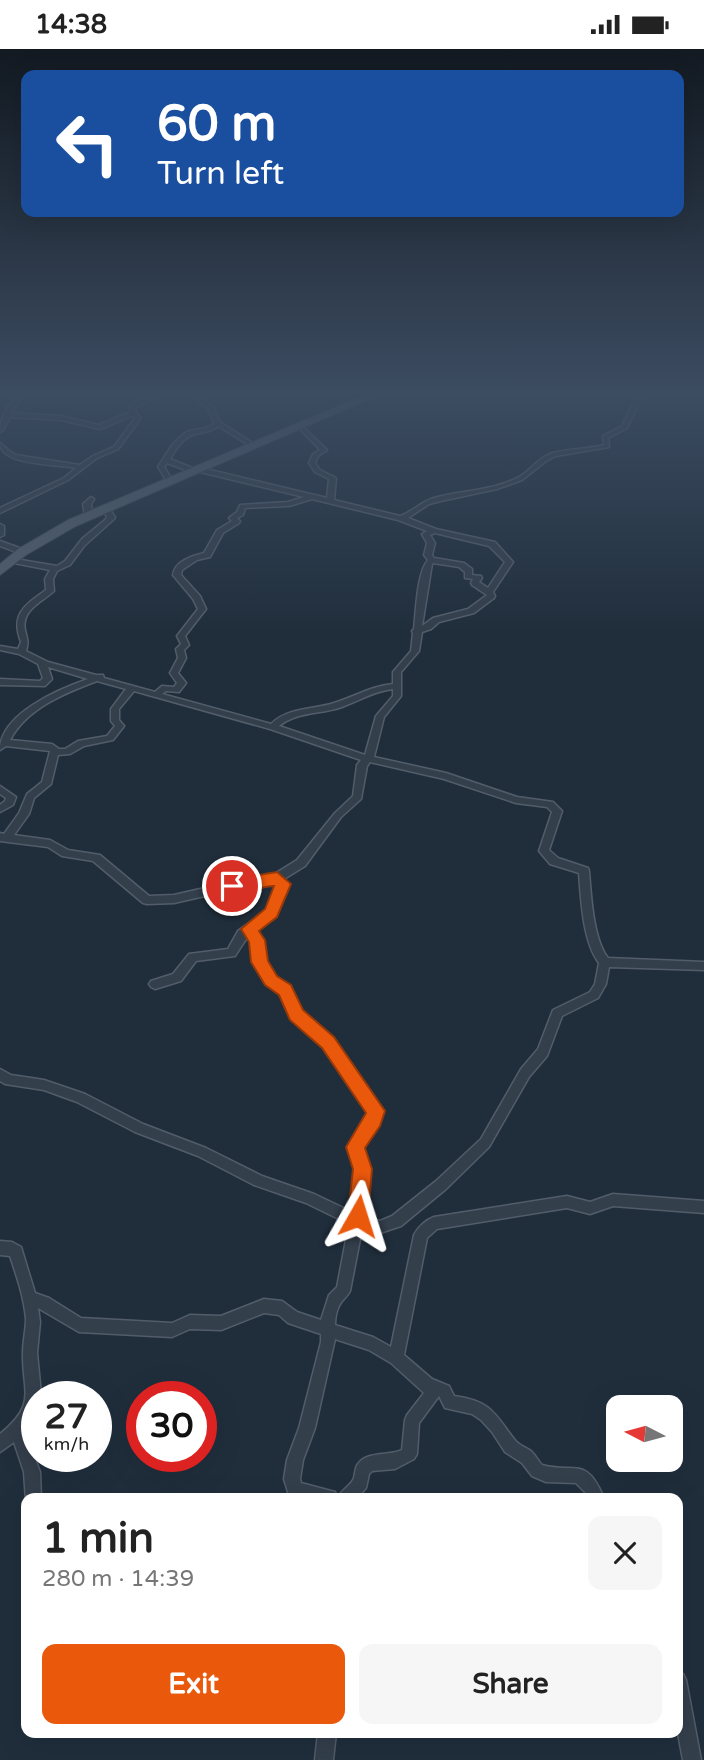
<!DOCTYPE html>
<html lang="en">
<head>
<meta charset="utf-8">
<style>
  :root { --surface:#fff; --page:#f6f6f6; --text:#222; --muted:#767676; --accent:#ea580c }
  body { margin:0; font-family:"Varela Round",sans-serif; background:var(--page); color:var(--text); height:100vh; display:flex; flex-direction:column; font-size:26px; white-space:nowrap }
  * { box-sizing:border-box; margin:0 }
  p { font-size:23px; color:var(--muted) }
  .icon { flex:none; width:38px; height:38px; fill:none; stroke:currentColor; stroke-width:2; stroke-linecap:round; stroke-linejoin:round }
  .map { position:relative; flex:1; overflow:hidden }
  .panel { position:absolute; left:21px; top:1444px; width:662px; height:245px; display:flex; flex-direction:column; background:var(--surface); border-radius:14px; box-shadow:0 7px 28px #0002 }
  .panel>* { flex:none }
  .banner { position:absolute; left:21px; top:21px; width:663px; height:147px; border-radius:14px; box-shadow:0 7px 28px #0002; background:#1a4fa0; color:#fff; overflow:hidden }
  .needle { width:46px; rotate:276deg }
  .fabs { position:absolute; left:606px; top:1346px; display:grid; gap:14px }
  .fabs a { display:grid; place-items:center; width:77px; height:77px; border-radius:14px; background:var(--surface); box-shadow:0 7px 28px #0002; font-size:35px }
  .speed { position:absolute; left:21px; top:1332px; display:flex; gap:14px; font-size:35px; font-weight:700; text-align:center }
  .speed>* { display:grid; place-content:center; width:91px; height:91px; border-radius:50%; background:var(--surface); box-shadow:0 7px 28px #0002; line-height:1 }
  .speed small { font-size:18px; font-weight:400 }
  .speed .limit { border:10px solid #d22; background:#fff; color:#111 }
  .pin { position:absolute; display:grid; place-items:center; width:60px; height:60px; color:#fff; margin:-30px; border:4px solid #fff; border-radius:50%; box-shadow:0 2px 7px #0007 }
  .me { position:absolute; width:77px; margin:-38px; rotate:6deg; stroke-linejoin:round; filter:drop-shadow(0 0 5px #0008) }
  .turn { display:flex; align-items:center; gap:24px; height:147px; padding:0 21px; font-size:32px }
  .turn .icon { width:91px; height:91px; stroke-width:2.5 }
  .turn b { display:block; font-size:49px; line-height:60px }
  .round { display:grid; place-items:center; flex:none; width:74px; height:74px; border-radius:14px; background:var(--page) }
  .summary { display:flex; align-items:center; justify-content:space-between; height:119px; padding:0 21px }
  h1 { font-size:42px; font-weight:700; line-height:52px }
  .action { display:flex; gap:14px; margin-top:auto; padding:14px 21px }
  .action a { flex:1; height:80px; border-radius:14px; background:var(--accent); color:#fff; font-size:28px; font-weight:700; line-height:80px; text-align:center }
  .action a+a { background:var(--page); color:var(--text) }
  .status { display:flex; justify-content:space-between; align-items:center; height:49px; padding:0 35px; background:var(--surface); direction:ltr }
  .status svg { height:19px; fill:currentColor }
  .map>svg:first-child { display:block }
  .lines { fill:none; stroke-linecap:round; stroke-linejoin:round }
  .minor-casing { stroke:#535d6a; stroke-width:3 }
  .primary-casing { stroke:#3e4855; stroke-width:2 }
  .minor { fill:#343f4c; fill-rule:evenodd }
  .primary { fill:#525f6d; fill-rule:evenodd }
  .route { fill:#ea580c; stroke:#983908; stroke-width:2 }
</style>
</head>
<body>
<div class="status"><b>14:38</b><svg viewBox="0 0 49 12"><path d="M0 12V9h3v3zM5 12V6h3v6zM10 12V3h3v9zM15 12V0h3v12zM26 1h20v11H26zM47 4h2v5h-2z"/></svg></div>
<div class="map">
<svg width="704" height="1711" viewBox="0 0 704 1711">
  <rect width="100%" height="100%" fill="#202e3c"/>
  <g class="lines">
    <defs>
      <g id="minor">
        <path d="M23 342H31L19 351 11 364 61 367 99 376 130 363V357L159 342H167L135 359 136 364 141 369 118 400 97 409 68 431 0 464V459L64 429 76 419C59 415 0 417 0 394L8 401 16 406 80 416 93 407 114 398 135 369 132 367 100 380 61 371 10 368 3 381 0 383C0 367 10 352 23 342Z"/>
        <path d="M185 342H192L213 357 220 373 257 397 252 398 218 377C211 383 204 383 195 385 183 388 176 400 170 410L195 420 198 418 327 449 329 430 315 423 309 414 313 405 320 401 298 378V376L300 375 327 401 318 407 315 414 320 421 336 429 334 451 400 467C412 463 421 453 434 449 461 441 493 442 519 428 530 422 537 410 550 405 567 399 586 401 604 396L603 387 622 377 636 348 639 346 642 348 627 379 608 389 609 398 556 407 546 412 522 431 497 440 441 452 429 455 408 469 436 480 495 493 513 513 493 543 495 547 494 549 474 564 439 573 431 580 422 583 419 602 401 623V647L384 668 374 708 446 724 517 748 553 753 562 762 549 801 558 809 588 819 589 822C591 846 593 890 608 909L704 913V921L609 918 606 935 598 949 562 967 547 1007 529 1028 489 1098 446 1140 401 1177 380 1184 362 1180 350 1242C347 1248 343 1250 340 1255 337 1260 335 1269 335 1276L373 1288 391 1298 414 1186C418 1178 426 1171 434 1168L567 1147 590 1153 613 1145 704 1152V1164L613 1157 590 1165 567 1159 437 1180 427 1189 404 1306 432 1330 449 1337 454 1347C491 1352 494 1364 514 1390 519 1397 526 1398 532 1403 536 1407 538 1412 542 1416 575 1425 586 1406 604 1449H588L585 1443 576 1434 546 1433 532 1427 522 1414 505 1403 492 1383 481 1371 472 1365 445 1359 439 1347 419 1374 417 1405 414 1410 395 1420 372 1422 369 1425 366 1439 357 1449H338C341 1441 349 1438 353 1431 356 1426 354 1420 358 1415 367 1402 389 1407 402 1401L405 1371 407 1366 424 1344 391 1314 369 1301 335 1290 315 1379 303 1411 300 1430 301 1434 335 1443 337 1449H300L289 1446 284 1430 287 1411 299 1379 321 1293V1285L288 1274 279 1266 264 1264 221 1281 190 1280 172 1288 79 1283 38 1259 40 1273 37 1304 41 1345V1348H37C37 1362 34 1371 25 1383L40 1423 41 1449H26V1452L24 1423 14 1393 0 1403V1385C38 1354 22 1343 23 1303 23 1292 26 1281 26 1270 24 1248 17 1228 10 1207L0 1206V1192L12 1193 21 1198 35 1244 49 1249 81 1269 172 1274 190 1266 221 1267 264 1250 282 1252 297 1263 321 1271 329 1246 337 1238 349 1175 306 1154 254 1136 198 1107 135 1083 77 1053 44 1041 5 1035 0 1032V1020L11 1026 44 1031 85 1045 143 1075 206 1099 262 1127 314 1145 352 1163 356 1115 349 1098 369 1064 324 997 292 969 281 944 267 935 254 913 252 892 248 887 235 907 196 912 181 932 155 940 151 938 149 935 151 932 173 925 189 905 228 900 238 882 267 861 277 836 275 834 253 841H231L174 854 147 855 143 854 93 812 62 807 48 798 0 792V784L4 785 19 764 27 745 42 733 50 702 6 697 0 701C0 665 59 640 88 630L48 618 52 630 45 637 0 636V630L40 632 43 629 38 615 19 605 0 601V597L18 600 21 593C10 565 25 556 46 541L45 530 50 521 9 513V509L57 517 65 512 82 490 105 471 107 468 102 459 108 458 115 468 114 470 84 497 70 516 57 522 53 530 54 542C42 553 21 561 25 581 27 590 29 592 26 602L48 613 96 626H103L104 629 155 643 162 637 174 638 177 634 170 624 178 609 176 600 181 595 177 587 198 560 193 550 173 526C175 512 192 507 204 504L217 481 232 472 229 469 237 463 240 456 288 453 304 448 196 422 195 423H191L167 414 164 418 171 429 166 435H162L161 434 165 429 158 418C166 406 174 390 187 383 197 379 206 382 214 374L208 359ZM312 450 398 471 427 482 422 485 427 494 424 506 428 511C417 523 416 563 414 580L412 582 413 584 411 602 393 623V635C371 637 354 648 334 654 313 661 288 658 271 675L162 645 166 642 179 643 186 634 178 624 186 609 184 601 189 596 185 587 206 560 200 547 181 526 182 521 197 511 210 508 223 484 239 474 240 472 237 469 243 466 245 459 289 457ZM435 484 489 497 505 513 488 539 479 533 482 529 481 527 472 526V520L464 514 434 509 432 506 435 494 430 486ZM433 514 459 518 465 523V529L473 530 471 534 472 536 487 546 468 560 433 569 422 577 432 515ZM97 632 126 640 111 660V672L115 677 107 687 78 692 65 700H59L52 695 10 691C27 659 65 644 97 632ZM393 640V647L376 667 365 706 279 677C296 663 319 665 339 659 357 653 373 642 393 640ZM134 642 270 680 361 711 357 716 353 747 335 764 297 811 273 826 253 833H231L174 846 149 847 100 806 68 801 50 791 14 786 29 765 34 749 51 735 58 706 70 705 84 697 113 691 124 677 119 671V660ZM370 713 444 730 516 754 547 758 552 763 539 802 550 815 579 824C581 851 583 893 599 914L595 935 590 943 553 961 538 1000 521 1020 481 1090 436 1132 392 1167 380 1172 364 1168 367 1153 368 1115 362 1099 382 1064 332 989 300 963 289 938 275 929 264 912 262 891 256 881 275 867 288 835 284 830 305 817 341 768 361 750 367 717Z"/>
        <polygon points="91,448 94,450 91,455 93,467 89,469 85,467 83,455"/>
        <polygon points="0,475 4,477 4,486 0,488"/>
        <polygon points="0,492 25,501 26,503 22,505 0,497"/>
        <polygon points="0,737 16,748 13,756 0,763 0,756 5,752 6,749 0,745"/>
        <polygon points="677,1622 683,1625 686,1631 701,1711 683,1711 677,1679"/>
        <polygon points="318,1684 336,1684 333,1711 315,1711"/>
      </g>
      <polygon id="primary" points="374,342 388,342 76,477 26,506 0,526 0,515 18,500 68,471"/>
    </defs>
    <use href="#minor" class="minor-casing"/>
    <use href="#primary" class="primary-casing"/>
    <use href="#minor" class="minor"/>
    <use href="#primary" class="primary"/>
  </g>
  <linearGradient id="sky" x2="0" y2="1"><stop stop-color="#121921"/><stop offset="0.59" stop-color="#3c4c61"/><stop offset="1" stop-color="#3c4c61" stop-opacity="0"/></linearGradient>
  <rect width="704" height="582" fill="url(#sky)"/>
  <path class="route" d="M277 823 291 835 277 868 259 882 265 891 268 912 277 927 291 936 303 961 334 988 385 1062 380 1077 365 1099 372 1120 368 1167 365 1174 358 1177 350 1174 348 1167 353 1120 346 1098 366 1064 322 999 290 971 279 946 265 936 251 913 249 893 241 880 265 860 274 837C260 836 236 853 224 837 229 830 266 825 277 823Z"/>
</svg>
<div class="fabs">
<a><svg class="needle" viewBox="-14 -14 28 28"><path d="M0-13l5 13h-10z" fill="#e53935"/><path d="M0 13l5-13h-10z" fill="#767676"/></svg></a>
</div>
<div class="speed"><div>27<small>km/h</small></div><div class="limit">30</div></div>
<div class="pin" style="left:232px;top:837px;background:#d93025"><svg class="icon" aria-label="arrive" viewBox="0 0 24 24"><path d="M6 21V4h12l-3 4 3 4H6"/></svg></div>
<svg class="me" style="left:358px;top:1167px" viewBox="-20 -20 40 40"><path d="M0-17L14 15 0 8-14 15z" fill="#ea580c" stroke="#fff" stroke-width="4"/></svg>
<div class="banner">
<div class="turn"><svg class="icon" aria-label="left" viewBox="0 0 24 24"><path d="M17 20v-9H6M10 6l-5 5 5 5"/></svg><div><b>60 m</b>Turn left</div></div>
</div>
<section class="panel">
<div class="summary"><div><h1>1 min</h1><p>280 m · 14:39</p></div><a class="round"><svg class="icon" aria-label="close" viewBox="0 0 24 24"><path d="M6 6l12 12M18 6L6 18"/></svg></a></div>
<div class="action"><a>Exit</a><a>Share</a></div>
</section>
</div>
</body>
</html>
